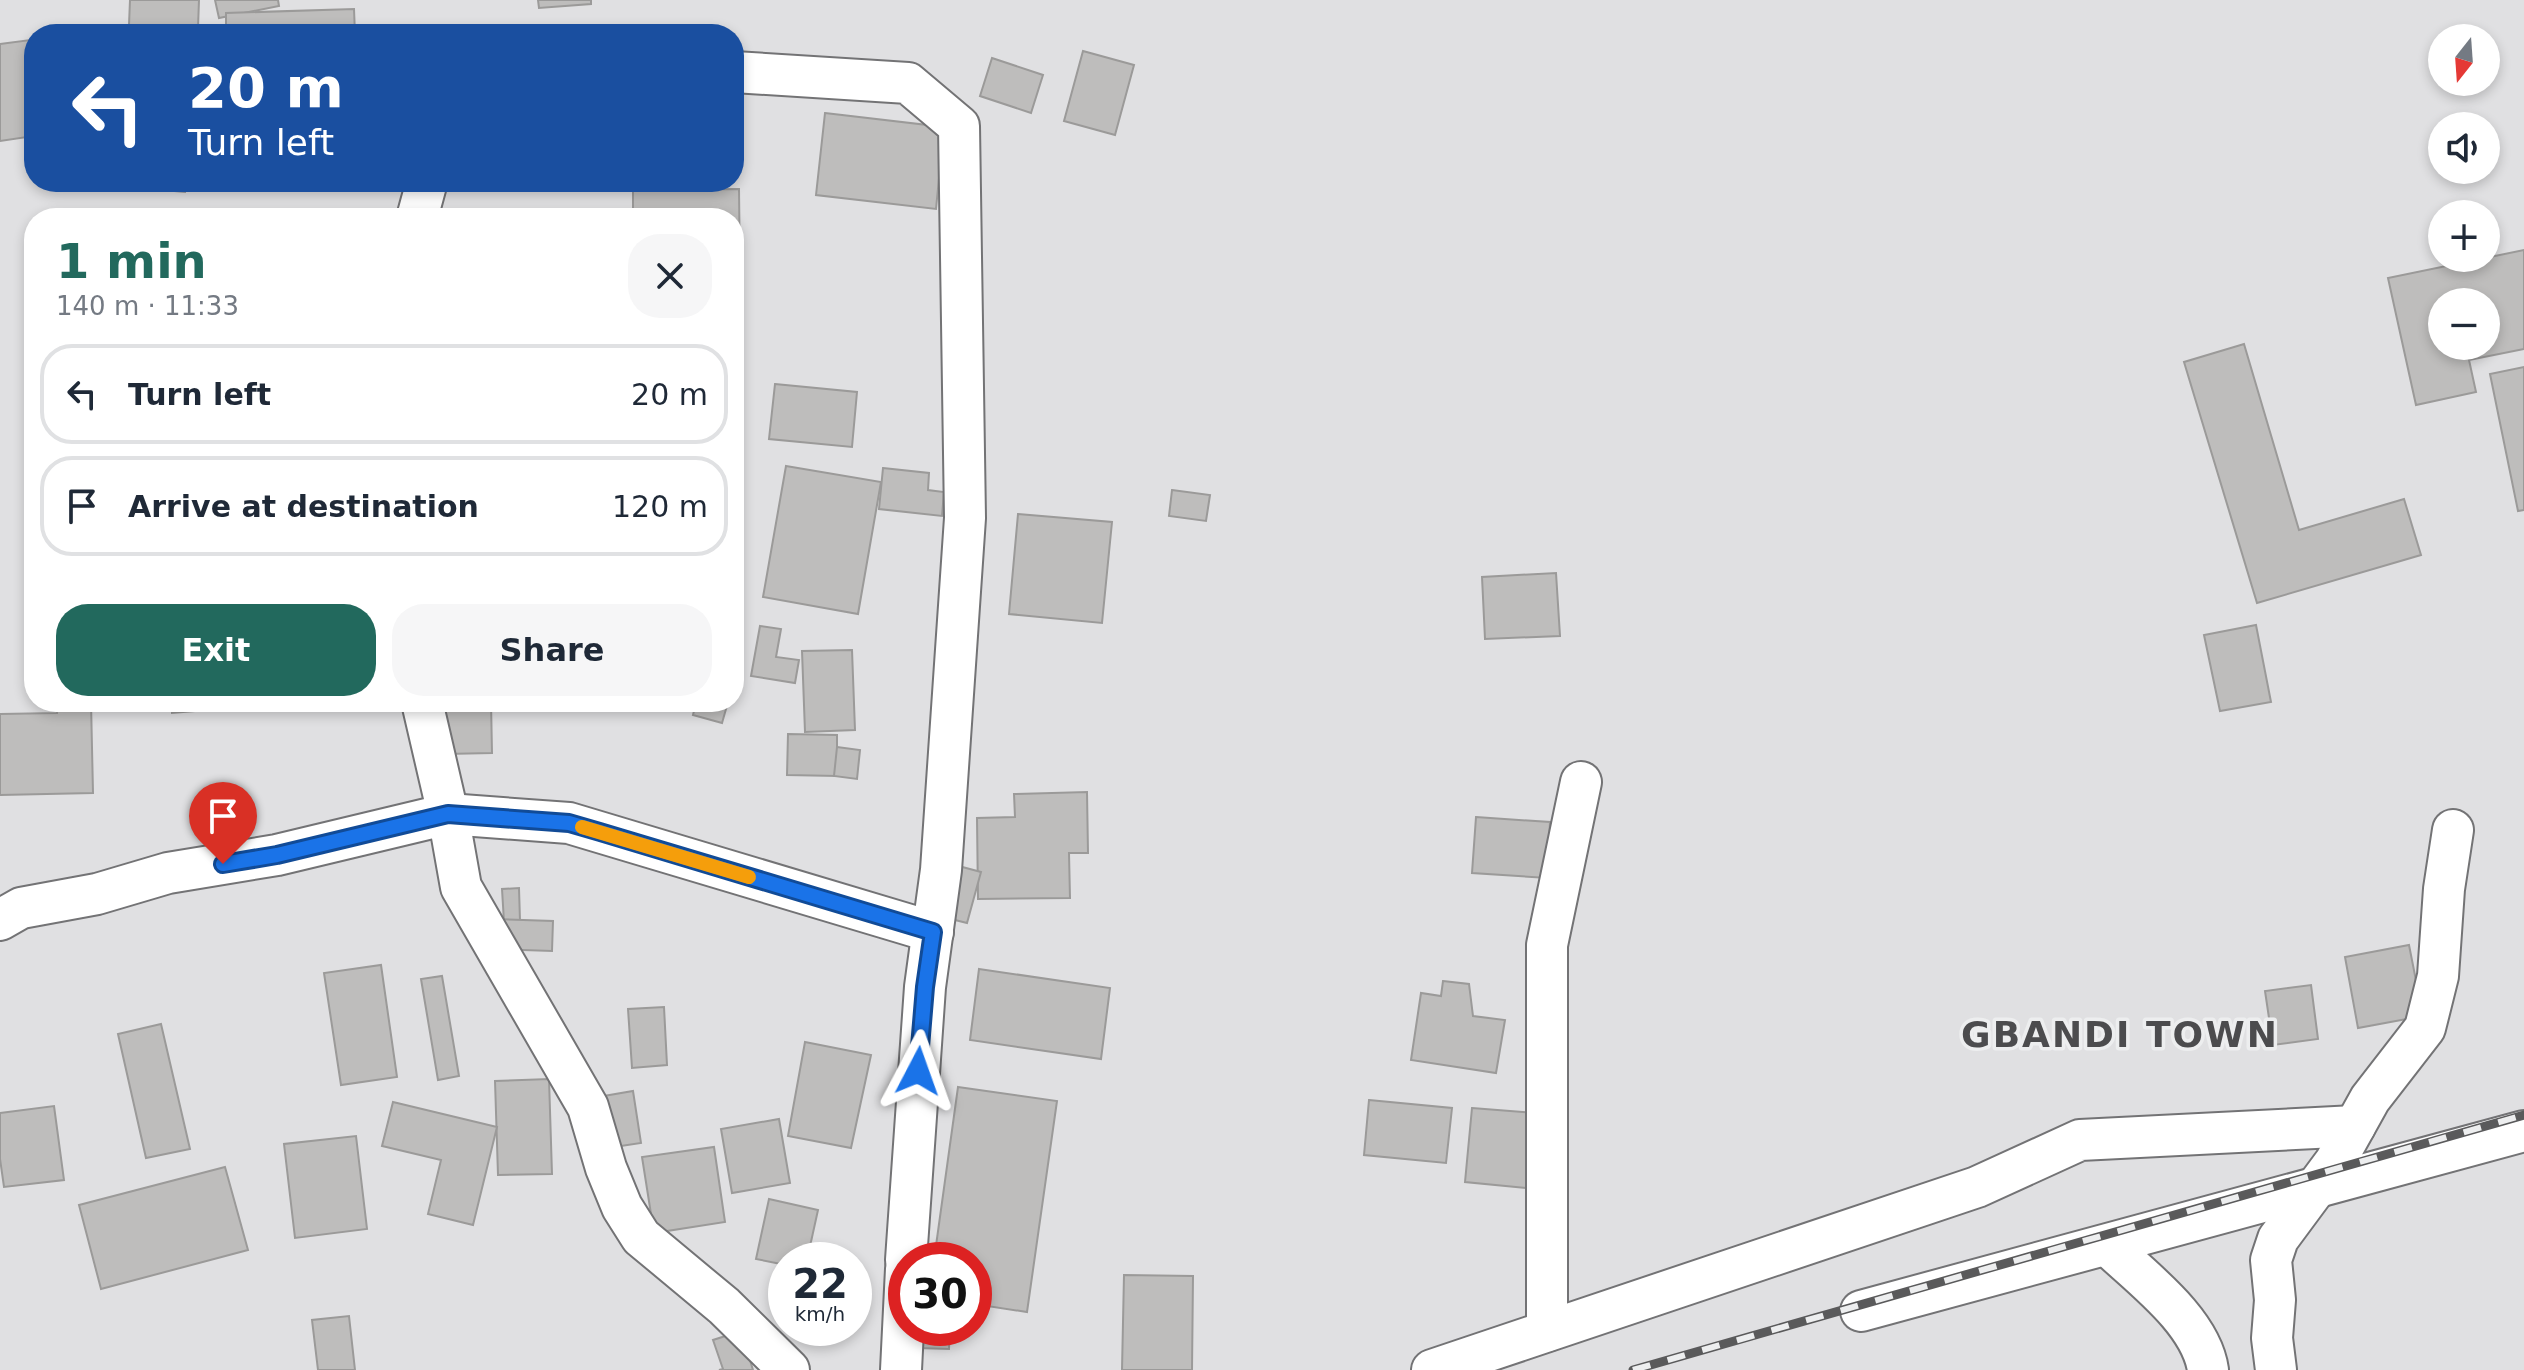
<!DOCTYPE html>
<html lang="en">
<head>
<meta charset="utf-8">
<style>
  :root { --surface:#fff; --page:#f6f6f7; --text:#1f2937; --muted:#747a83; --line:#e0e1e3; --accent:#22695d }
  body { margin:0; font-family:"DejaVu Sans",sans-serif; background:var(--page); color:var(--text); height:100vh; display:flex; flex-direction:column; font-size:30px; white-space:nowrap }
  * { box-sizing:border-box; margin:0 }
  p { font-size:26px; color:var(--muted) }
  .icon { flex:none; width:44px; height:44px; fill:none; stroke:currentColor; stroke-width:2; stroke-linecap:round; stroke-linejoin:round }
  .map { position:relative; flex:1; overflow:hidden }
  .drawer { position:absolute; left:24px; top:208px; width:720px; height:504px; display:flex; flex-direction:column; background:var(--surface); border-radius:32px; box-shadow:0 4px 12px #0003 }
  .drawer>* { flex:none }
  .hud { position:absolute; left:24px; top:24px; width:720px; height:168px; border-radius:32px; box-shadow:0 4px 12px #0003; background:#1a4fa0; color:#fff; overflow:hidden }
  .needle { width:52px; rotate:197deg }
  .fabs { position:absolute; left:2428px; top:24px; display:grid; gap:16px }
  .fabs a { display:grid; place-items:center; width:72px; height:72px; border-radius:50%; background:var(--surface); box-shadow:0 4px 12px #0003; font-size:40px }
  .speed { position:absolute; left:768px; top:1242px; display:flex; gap:16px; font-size:40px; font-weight:700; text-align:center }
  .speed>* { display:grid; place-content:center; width:104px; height:104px; border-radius:50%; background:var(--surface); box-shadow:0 4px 12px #0003; line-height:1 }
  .speed small { font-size:20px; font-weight:400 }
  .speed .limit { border:12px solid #d22; background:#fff; color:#111 }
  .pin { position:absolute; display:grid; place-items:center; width:68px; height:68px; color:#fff; margin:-82px -34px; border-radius:50% 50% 50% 0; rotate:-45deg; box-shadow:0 0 8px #0007 }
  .pin .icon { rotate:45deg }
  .me { position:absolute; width:88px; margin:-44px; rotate:4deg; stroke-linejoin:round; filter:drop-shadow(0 0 6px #0008) }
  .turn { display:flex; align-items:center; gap:28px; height:168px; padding:0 32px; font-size:36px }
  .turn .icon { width:104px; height:104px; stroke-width:2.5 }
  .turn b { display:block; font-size:56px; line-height:68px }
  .round { display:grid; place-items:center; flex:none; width:84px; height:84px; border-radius:32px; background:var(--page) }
  .summary { display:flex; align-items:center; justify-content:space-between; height:136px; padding:0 32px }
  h1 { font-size:48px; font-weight:800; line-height:60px; color:var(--accent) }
  .action { display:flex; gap:16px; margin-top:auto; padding:16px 32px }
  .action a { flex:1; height:92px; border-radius:32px; background:var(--accent); color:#fff; font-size:32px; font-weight:800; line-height:92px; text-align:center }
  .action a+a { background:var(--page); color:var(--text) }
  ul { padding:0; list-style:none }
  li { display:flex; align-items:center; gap:24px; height:100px; margin:0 16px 12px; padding:0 16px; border:4px solid var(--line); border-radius:32px }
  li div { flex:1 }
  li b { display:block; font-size:30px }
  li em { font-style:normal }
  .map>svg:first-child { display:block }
  .building { fill:#bebdbc; stroke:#9b9a99; stroke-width:2; fill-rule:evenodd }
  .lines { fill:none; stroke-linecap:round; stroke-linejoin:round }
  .minor-casing { stroke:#737375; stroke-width:44 }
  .minor { stroke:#fff; stroke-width:40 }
  .rail-casing { stroke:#5a5a5b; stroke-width:9 }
  .rail { stroke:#edeeef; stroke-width:6; stroke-dasharray:18; stroke-linecap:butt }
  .route-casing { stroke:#114b97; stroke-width:20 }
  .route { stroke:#1a73e8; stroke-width:14 }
  .slow { stroke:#f59e0b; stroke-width:14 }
  .labels { text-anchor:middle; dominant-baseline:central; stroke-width:7; stroke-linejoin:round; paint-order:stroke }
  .district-label { font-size:36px; font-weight:bold; letter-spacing:2px; fill:#4c4c4e; stroke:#edeeef }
</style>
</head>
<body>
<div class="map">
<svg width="2524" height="1370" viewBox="0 0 2524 1370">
  <rect width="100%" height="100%" fill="#e0e0e2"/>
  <g class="building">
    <polygon points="130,0 199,0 198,28 129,25"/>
    <polygon points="215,0 278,0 279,6 219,18"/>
    <polygon points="538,0 591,0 591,4 539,8"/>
    <polygon points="354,9 355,34 226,34 226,13"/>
    <polygon points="30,40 34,71 34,136 0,141 0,44"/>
    <polygon points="1083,51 1134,65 1115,135 1064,121"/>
    <polygon points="992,58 1043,75 1031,113 980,96"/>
    <polygon points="825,113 944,127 936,209 816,195"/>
    <polygon points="69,182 186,182 185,192"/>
    <polygon points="739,189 740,275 734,275 734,218 633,218 633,190"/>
    <path d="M2524 250V349L2469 360 2476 392 2416 405 2388 278ZM2442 302H2486V346H2442Z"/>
    <polygon points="2244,344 2299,530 2404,499 2421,555 2257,603 2184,362"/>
    <polygon points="2524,367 2524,510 2518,511 2490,374"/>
    <polygon points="775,384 857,392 852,447 769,439"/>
    <polygon points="786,466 881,482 858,614 763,597"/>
    <polygon points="883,468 929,473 928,490 944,492 942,516 879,509"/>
    <polygon points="1172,490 1210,495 1206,521 1169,516"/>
    <polygon points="1018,514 1112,522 1102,623 1009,614"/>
    <polygon points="1556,573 1560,636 1485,639 1482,577"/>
    <polygon points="2256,625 2271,702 2220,711 2204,635"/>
    <polygon points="760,626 781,629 776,657 799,660 795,683 751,676"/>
    <polygon points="852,650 855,730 805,732 802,651"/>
    <polygon points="57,702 91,702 93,793 0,795 0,714 57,713"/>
    <polygon points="172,702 292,702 292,703 172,713"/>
    <polygon points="444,702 491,702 492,753 445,754"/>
    <polygon points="696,702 728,702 722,723 693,715"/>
    <polygon points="788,734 837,735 837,776 787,775"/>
    <polygon points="837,747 860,750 857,779 834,776"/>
    <polygon points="1087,792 1088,853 1069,853 1070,898 978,899 977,818 1015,817 1014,794"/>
    <polygon points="1476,817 1550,822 1547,878 1472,873"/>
    <polygon points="940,861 981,872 967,923 927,913"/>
    <polygon points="519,888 520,921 504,922 502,889"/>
    <polygon points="494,919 553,921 552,951 493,949"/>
    <polygon points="2409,945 2423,1016 2358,1028 2345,957"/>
    <polygon points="381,965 397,1077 341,1085 324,973"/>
    <polygon points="979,969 1110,988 1101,1059 970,1040"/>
    <polygon points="442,976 459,1076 438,1080 421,979"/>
    <polygon points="1443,981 1469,984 1473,1016 1505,1020 1496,1073 1411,1060 1421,993 1441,996"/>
    <polygon points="2311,985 2318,1039 2273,1045 2265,991"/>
    <polygon points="664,1007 667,1065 632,1068 628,1009"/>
    <polygon points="161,1024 190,1149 146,1158 118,1034"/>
    <polygon points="805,1042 871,1055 851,1148 788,1136"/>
    <polygon points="549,1079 552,1174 498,1175 495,1081"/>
    <polygon points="958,1087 1057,1101 1027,1312 974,1304 974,1260 934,1260"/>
    <polygon points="633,1091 641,1143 594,1150 586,1099"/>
    <polygon points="1369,1100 1452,1108 1446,1163 1364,1155"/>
    <polygon points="393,1102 497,1127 473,1225 428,1214 441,1160 382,1146"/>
    <polygon points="54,1106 64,1180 4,1187 0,1159 0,1113"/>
    <polygon points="1472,1108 1534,1113 1527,1188 1465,1182"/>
    <polygon points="779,1119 790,1183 732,1193 721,1129"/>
    <polygon points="356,1136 367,1229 295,1238 284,1144"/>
    <polygon points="714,1147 725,1222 654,1233 642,1157"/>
    <polygon points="225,1167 248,1250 101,1289 79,1205"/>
    <polygon points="769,1199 818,1210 807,1260 786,1260 786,1265 756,1259"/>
    <polygon points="1124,1275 1193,1276 1192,1370 1122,1370"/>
    <polygon points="349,1316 355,1370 318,1370 312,1320"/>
    <polygon points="918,1328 950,1328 949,1349 918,1348"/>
    <polygon points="741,1331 753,1370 719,1370 723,1369 713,1340"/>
  </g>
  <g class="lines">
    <defs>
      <g id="minor">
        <polyline points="734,72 908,83 959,126 965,518 941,870 925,987 906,1260"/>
        <polyline points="417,218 426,185"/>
        <polyline points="422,702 448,814 461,887 588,1107 606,1168 622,1207 641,1237 724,1306 789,1370"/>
        <polyline points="0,920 21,908 97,894 168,873 277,855 448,814 569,823 933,932"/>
        <path d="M2107 1245C2142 1278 2201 1321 2208 1370"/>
        <polyline points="1861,1311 2524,1131"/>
        <polyline points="1547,1331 1547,945 1581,782"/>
        <polyline points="901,1370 906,1269"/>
        <polyline points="1432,1370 1977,1187 2080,1140 2355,1126"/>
        <polyline points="2276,1370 2272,1338 2275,1300 2271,1260 2278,1239 2335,1162 2370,1099 2425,1028 2438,976 2444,889 2453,830"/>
      </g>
    </defs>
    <use href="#minor" class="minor-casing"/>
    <use href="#minor" class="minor"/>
    <defs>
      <polyline id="rail" points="1633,1370 2524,1115"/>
    </defs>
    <use href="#rail" class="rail-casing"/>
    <use href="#rail" class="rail"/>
  </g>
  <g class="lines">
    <defs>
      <polyline id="route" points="223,864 277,855 448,814 569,823 600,832 933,932 925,987 918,1071"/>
    </defs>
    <use href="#route" class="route-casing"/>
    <use href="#route" class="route"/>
    <polyline class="slow" points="582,827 749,877"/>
  </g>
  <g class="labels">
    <g class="district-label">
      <text x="2120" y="1034">GBANDI TOWN</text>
    </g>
  </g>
</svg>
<div class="fabs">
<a><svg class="needle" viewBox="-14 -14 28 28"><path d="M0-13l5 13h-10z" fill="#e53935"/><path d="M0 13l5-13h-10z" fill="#747a83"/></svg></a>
<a><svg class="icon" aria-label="sound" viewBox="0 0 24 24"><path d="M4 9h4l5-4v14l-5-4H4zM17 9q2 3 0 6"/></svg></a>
<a>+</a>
<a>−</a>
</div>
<div class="speed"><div>22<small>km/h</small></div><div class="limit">30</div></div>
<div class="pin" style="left:223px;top:864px;background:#d93025"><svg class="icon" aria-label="arrive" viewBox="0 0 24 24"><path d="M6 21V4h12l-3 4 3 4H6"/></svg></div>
<svg class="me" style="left:918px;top:1071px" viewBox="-20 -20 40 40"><path d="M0-17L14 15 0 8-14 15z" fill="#1a73e8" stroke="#fff" stroke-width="4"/></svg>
<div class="hud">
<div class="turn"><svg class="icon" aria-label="left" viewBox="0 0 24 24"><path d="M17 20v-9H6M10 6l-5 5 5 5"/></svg><div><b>20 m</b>Turn left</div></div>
</div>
<section class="drawer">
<div class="summary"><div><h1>1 min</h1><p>140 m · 11:33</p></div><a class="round"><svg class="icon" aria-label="close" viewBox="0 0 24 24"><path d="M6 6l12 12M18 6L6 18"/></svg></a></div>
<ul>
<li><svg class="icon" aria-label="left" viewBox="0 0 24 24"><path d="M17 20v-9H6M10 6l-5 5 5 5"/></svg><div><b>Turn left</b></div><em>20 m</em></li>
<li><svg class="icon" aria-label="arrive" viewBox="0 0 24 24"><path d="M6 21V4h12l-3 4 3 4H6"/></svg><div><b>Arrive at destination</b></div><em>120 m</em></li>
</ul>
<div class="action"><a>Exit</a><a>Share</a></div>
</section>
</div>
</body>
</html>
